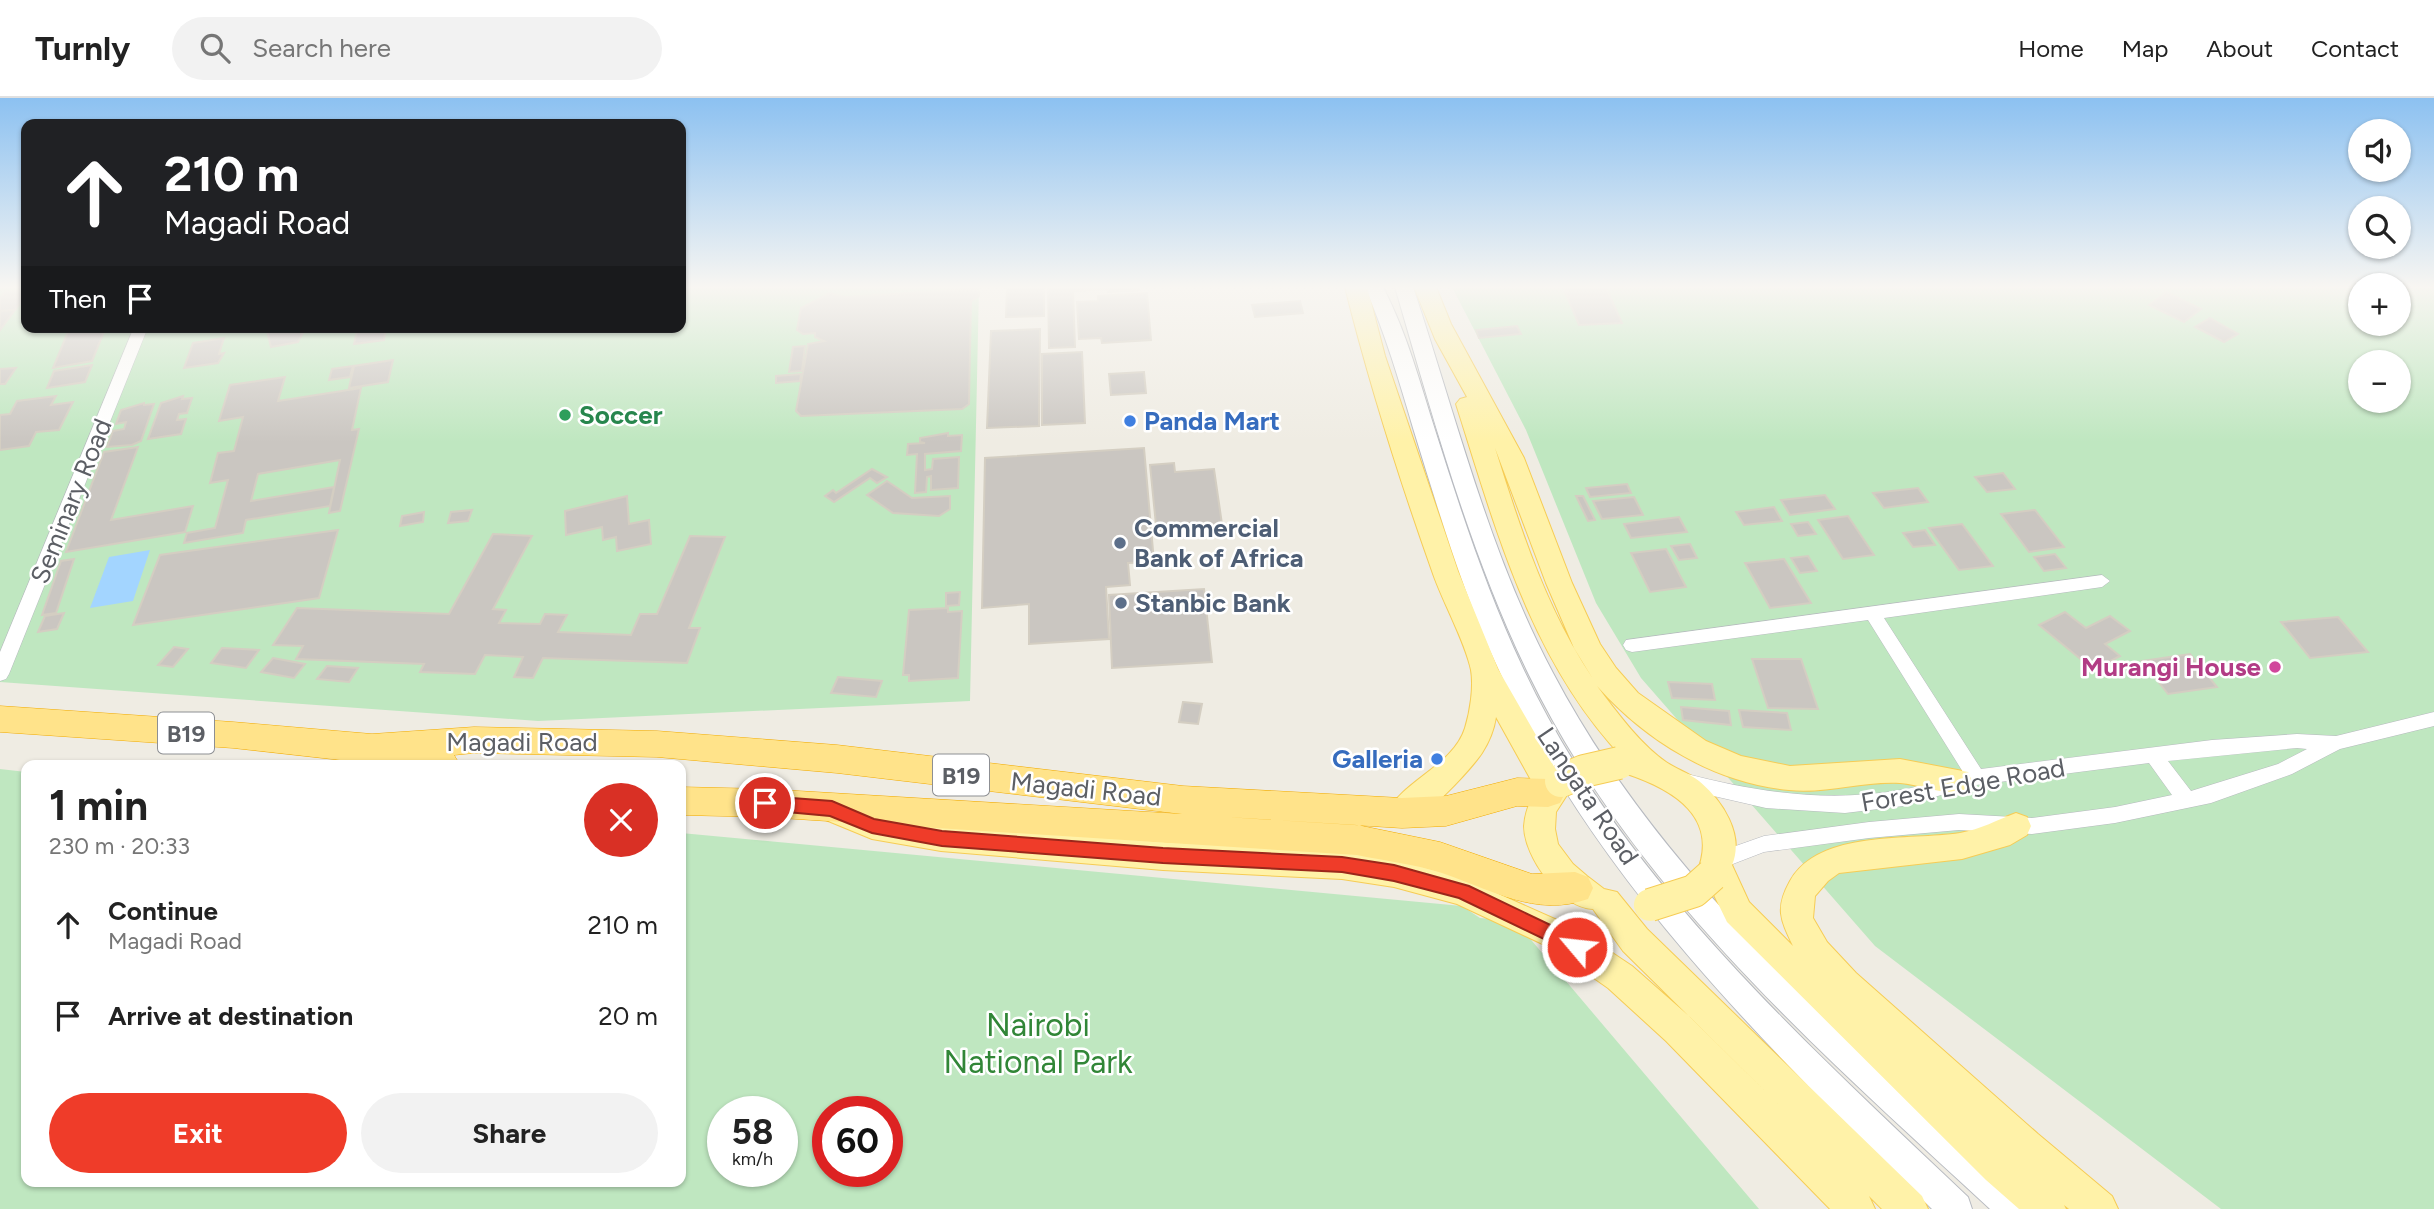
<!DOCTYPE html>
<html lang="en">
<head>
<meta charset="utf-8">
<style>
  :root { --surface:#fff; --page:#f2f2f2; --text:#222; --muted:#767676; --line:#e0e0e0; --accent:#ef3c29 }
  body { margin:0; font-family:Figtree,sans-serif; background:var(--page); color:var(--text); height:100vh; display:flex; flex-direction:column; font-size:26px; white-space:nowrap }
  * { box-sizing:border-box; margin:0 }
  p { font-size:23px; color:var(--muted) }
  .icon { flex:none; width:38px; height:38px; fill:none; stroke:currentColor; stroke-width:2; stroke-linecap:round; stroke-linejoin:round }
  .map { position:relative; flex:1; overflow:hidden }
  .side { position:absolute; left:21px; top:662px; width:665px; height:427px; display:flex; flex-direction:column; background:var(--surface); border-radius:14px; box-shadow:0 2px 5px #0004 }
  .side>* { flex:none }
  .top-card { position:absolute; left:21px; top:21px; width:665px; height:214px; border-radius:14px; box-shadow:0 2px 5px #0004; background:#202124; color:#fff; overflow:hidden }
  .fabs { position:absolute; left:2348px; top:21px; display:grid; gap:14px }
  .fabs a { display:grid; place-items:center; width:63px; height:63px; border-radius:50%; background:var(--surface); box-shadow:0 2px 5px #0004; font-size:35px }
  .speed { position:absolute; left:707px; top:998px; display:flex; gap:14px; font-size:35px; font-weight:700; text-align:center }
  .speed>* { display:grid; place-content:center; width:91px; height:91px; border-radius:50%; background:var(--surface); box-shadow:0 2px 5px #0004; line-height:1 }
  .speed small { font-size:18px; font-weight:400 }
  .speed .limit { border:10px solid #d22; background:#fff; color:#111 }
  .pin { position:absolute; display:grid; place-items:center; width:60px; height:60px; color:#fff; margin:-30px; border:4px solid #fff; border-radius:50%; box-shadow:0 2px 7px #0007 }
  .me { position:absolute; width:77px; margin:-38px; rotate:298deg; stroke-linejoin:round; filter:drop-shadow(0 0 5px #0008) }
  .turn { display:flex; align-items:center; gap:24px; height:147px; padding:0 28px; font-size:32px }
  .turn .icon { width:91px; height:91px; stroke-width:2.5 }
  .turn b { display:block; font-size:49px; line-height:60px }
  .then { display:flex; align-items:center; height:66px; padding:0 28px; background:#0003; gap:14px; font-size:26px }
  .round { display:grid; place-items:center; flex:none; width:74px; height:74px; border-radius:37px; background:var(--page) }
  .head { display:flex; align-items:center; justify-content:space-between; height:119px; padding:0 28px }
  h1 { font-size:42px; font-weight:700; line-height:52px }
  .primary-button { display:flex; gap:14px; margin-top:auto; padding:14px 28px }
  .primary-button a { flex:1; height:80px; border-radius:42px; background:var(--accent); color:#fff; font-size:28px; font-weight:700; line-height:80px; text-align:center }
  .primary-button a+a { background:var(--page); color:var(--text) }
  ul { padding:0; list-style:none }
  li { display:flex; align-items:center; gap:21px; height:91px; padding:0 28px }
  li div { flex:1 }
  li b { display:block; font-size:26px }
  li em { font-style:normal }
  header { display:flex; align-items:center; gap:42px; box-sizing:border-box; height:98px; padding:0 35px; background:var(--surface); border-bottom:2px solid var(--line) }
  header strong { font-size:33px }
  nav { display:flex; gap:38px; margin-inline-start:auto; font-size:24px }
  .search { width:490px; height:63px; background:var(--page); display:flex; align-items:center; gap:18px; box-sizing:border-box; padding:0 24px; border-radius:38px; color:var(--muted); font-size:26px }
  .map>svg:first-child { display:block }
  .green { fill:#bfe7c0; fill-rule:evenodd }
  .water { fill:#a3d5ff }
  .building { fill:#cac6c1; stroke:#d4cec2; stroke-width:2 }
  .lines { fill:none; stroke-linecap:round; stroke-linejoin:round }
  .street-casing { stroke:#b6b9be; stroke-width:1 }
  .secondary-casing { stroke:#b7bac0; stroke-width:2 }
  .primary-casing { stroke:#f6cc55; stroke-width:2 }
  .highway-casing { stroke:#f2ab00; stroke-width:1 }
  .street { fill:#fff; fill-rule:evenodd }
  .secondary { fill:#fff; fill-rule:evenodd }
  .primary { fill:#fff2a8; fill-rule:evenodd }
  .highway { fill:#ffe38a; fill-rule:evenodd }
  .primary-bridge-casing { stroke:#f6cc55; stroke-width:34; stroke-linecap:butt }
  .primary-bridge { stroke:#fff2a8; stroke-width:32 }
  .route { fill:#ef3c29; stroke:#9b271b; stroke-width:2 }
  .leisure-dot { fill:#2e9e5b; stroke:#fff; stroke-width:2.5 }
  .shop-dot { fill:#3f7fe0; stroke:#fff; stroke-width:2.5 }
  .service-dot { fill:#5c6f8a; stroke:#fff; stroke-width:2.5 }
  .hotel-dot { fill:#d1479c; stroke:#fff; stroke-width:2.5 }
  .labels { text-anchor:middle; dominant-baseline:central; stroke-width:5; stroke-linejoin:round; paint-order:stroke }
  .shield { fill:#fff; stroke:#8d8f93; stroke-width:2 }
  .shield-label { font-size:24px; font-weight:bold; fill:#5c5f65 }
  .leisure-label { font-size:26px; font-weight:bold; fill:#27864d; stroke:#fff; text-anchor:start }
  .shop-label { font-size:26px; font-weight:bold; fill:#366cbe; stroke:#fff; text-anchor:start }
  .street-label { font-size:26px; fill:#5c5f65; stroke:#fff }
  .service-label { font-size:26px; font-weight:bold; fill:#4e5e75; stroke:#fff; text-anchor:start }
  .hotel-label { font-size:26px; font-weight:bold; fill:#b23c85; stroke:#fff; text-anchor:end }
  .near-park-label { font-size:32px; fill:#318637; stroke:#fff }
</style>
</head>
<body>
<header>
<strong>Turnly</strong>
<div class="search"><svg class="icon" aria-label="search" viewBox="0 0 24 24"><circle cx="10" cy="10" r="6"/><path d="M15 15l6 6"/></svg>Search here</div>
<nav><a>Home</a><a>Map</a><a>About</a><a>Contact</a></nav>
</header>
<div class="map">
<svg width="2434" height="1111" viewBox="0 0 2434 1111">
  <rect width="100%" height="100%" fill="#efece3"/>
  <g class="green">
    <polygon points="0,189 26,189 26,229 681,229 681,189 979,189 970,603 538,623 0,584"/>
    <path d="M1452 189H2361V226H2399V189H2434V1111H2221L1875 848 1641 580 1596 505 1526 332ZM2361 264H2399V303H2361Z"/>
    <path d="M0 671 26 674V1083H681V735L1462 808 1480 820 1515 823 1759 1111H0ZM723 1013H782V1073H723ZM828 1013H887V1073H828Z"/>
  </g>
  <polygon class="water" points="150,452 133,503 90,510 109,459"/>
  <g class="building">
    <polygon points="1007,189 1044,189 1044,218 1006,219"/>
    <polygon points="1048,189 1107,189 1107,191 1073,193 1075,249 1049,250"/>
    <polygon points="1108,189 1138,189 1139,192 1108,194"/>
    <polygon points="1563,189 1606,189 1622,225 1579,227"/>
    <polygon points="972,191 979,193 979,198 971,203 969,306 962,311 801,318 796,313 808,246 824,243 815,239 815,235 803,236 797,232 801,210 830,195 845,199"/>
    <polygon points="26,192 26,197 15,212 0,213 0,200 5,194"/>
    <polygon points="2166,194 2201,211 2184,224 2149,207"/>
    <polygon points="1147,195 1151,242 1102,245 1101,240 1079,241 1077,204 1098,203 1098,198"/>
    <polygon points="1300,203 1303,215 1255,219 1252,207"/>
    <polygon points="15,212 0,232 0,213"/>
    <polygon points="2210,220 2238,236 2224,244 2195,229"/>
    <polygon points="1517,228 1521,236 1479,240 1476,232"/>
    <polygon points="70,229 106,229 92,263 53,270"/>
    <polygon points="266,229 306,229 298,244 271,249"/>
    <polygon points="358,229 386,229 384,242 354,246"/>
    <polygon points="1040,231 1039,328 987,330 991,233"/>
    <polygon points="224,240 219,256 224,255 218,265 184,270 193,245"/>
    <polygon points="805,248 802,273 789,274 793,249"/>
    <polygon points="1082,254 1085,325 1042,327 1042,256"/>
    <polygon points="393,262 388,284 349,290 354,268"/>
    <polygon points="92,267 85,284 47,290 54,273"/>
    <polygon points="353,268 350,279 329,282 332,271"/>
    <polygon points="16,270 5,286 0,286 0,271"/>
    <polygon points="1144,274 1146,295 1111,297 1109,276"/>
    <polygon points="801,276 800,283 776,285 776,278"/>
    <polygon points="285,279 278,303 361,290 352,332 359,331 340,413 329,415 340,362 258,376 251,403 334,389 330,408 246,422 243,435 184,445 187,435 215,430 228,382 210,385 218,355 234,353 243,319 219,323 230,287"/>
    <polygon points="56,298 51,307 73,304 59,332 36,334 29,348 0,352 0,317 10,316 17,303"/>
    <polygon points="183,298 182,301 192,300 187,315 179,316 177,322 186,321 181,336 148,341 161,305"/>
    <polygon points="144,305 144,307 154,306 141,343 132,347 107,349 113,333 124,331 126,324 116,326 121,312"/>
    <polygon points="948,335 948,338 962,337 961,353 925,356 925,372 932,371 933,361 959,359 958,390 931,392 931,378 927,379 926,394 915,395 917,356 907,357 908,346 925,345 920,344 920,340"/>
    <polygon points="138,349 111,422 193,408 185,434 66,454 104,354"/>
    <polygon points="1144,350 1154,464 1128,465 1130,487 1106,489 1109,541 1029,546 1029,506 982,510 985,360"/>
    <polygon points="1174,365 1175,374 1214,371 1223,433 1157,437 1150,367"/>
    <polygon points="872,371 887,379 877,385 870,380 834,404 825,398 833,392 836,395"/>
    <polygon points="2003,375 2015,391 1987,394 1975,379"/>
    <polygon points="887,383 912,400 950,398 950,411 939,418 893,415 867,397"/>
    <polygon points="1627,386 1631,395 1590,399 1586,390"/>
    <polygon points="1918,390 1928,404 1884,410 1873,395"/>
    <polygon points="1825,397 1835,411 1790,417 1781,402"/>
    <polygon points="627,398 629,426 649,422 651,446 617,453 616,439 603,442 602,429 566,437 565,413"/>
    <polygon points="1576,398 1583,398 1595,422 1588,423"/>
    <polygon points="1634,399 1643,417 1602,421 1593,403"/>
    <polygon points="1774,409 1782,423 1744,427 1736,414"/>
    <polygon points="472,412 468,423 448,425 451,414"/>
    <polygon points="2035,412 2064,449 2029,454 2001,416"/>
    <polygon points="424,414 423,424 400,428 402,418"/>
    <polygon points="1848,418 1874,457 1843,461 1818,422"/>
    <polygon points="1679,419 1687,434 1631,440 1624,426"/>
    <polygon points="1808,424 1816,436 1798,438 1791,426"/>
    <polygon points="1962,426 1993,468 1959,472 1929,430"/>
    <polygon points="338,432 319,500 133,527 160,457"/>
    <polygon points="1925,432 1935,447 1913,449 1903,435"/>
    <polygon points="493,436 532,438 493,511 506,512 499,525 540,526 545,516 567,517 558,534 631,537 640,516 657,516 690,438 725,439 689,530 700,530 687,565 543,560 533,580 514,579 523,559 485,557 475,576 420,574 424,566 296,561 303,548 273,547 297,510 449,516"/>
    <polygon points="1690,446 1697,460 1679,462 1671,448"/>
    <polygon points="1666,451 1686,489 1650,494 1631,455"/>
    <polygon points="2055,456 2066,470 2044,473 2034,459"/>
    <polygon points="1808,458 1817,473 1800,475 1791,460"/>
    <polygon points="74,461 56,515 42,517 61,463"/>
    <polygon points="1784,461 1811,505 1770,510 1745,465"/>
    <polygon points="1204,491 1212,564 1112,570 1109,497"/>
    <polygon points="960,494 959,507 946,508 946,495"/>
    <polygon points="948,510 948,514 962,513 958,580 909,583 909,577 903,577 909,512"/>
    <polygon points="2065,514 2086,530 2110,518 2130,533 2105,546 2120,558 2094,572 2039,527"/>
    <polygon points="64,515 57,531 38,534 45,518"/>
    <polygon points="2338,519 2368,554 2310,560 2281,524"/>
    <polygon points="174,549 188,551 173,569 158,567"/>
    <polygon points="222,550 259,552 246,570 211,565"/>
    <polygon points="2190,556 2217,589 2168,596 2142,563"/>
    <polygon points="273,560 305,566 294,580 261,574"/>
    <polygon points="1752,561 1801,561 1818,611 1768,610"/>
    <polygon points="327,568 358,570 349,584 317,581"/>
    <polygon points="838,579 882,583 876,599 831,595"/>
    <polygon points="1668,584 1712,586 1715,602 1672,600"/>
    <polygon points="1183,604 1202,606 1198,626 1179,624"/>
    <polygon points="1681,609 1729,613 1731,627 1683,622"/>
    <polygon points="1739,612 1787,615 1791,632 1743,629"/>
  </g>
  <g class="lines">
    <defs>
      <g id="street">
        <polygon points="134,229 148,229 9,576 6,581 0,583 0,554"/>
        <path d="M2102 477 2110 483 2102 489 1884 520 1981 671 2212 642 2297 636 2336 638 2434 614V628L2340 651 2292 676 2211 705 2115 725 2032 736 1959 732 1869 740 1764 754 1720 771 1713 768 1710 762 1713 756 1764 738 1869 724 1959 716 2032 720 2115 709 2172 697 2149 665 1976 687 1903 708 1845 715 1766 710 1683 691 1676 689 1674 683 1676 677 1683 675C1756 694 1826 705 1901 692 1922 689 1942 680 1963 674L1868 522 1632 554 1626 552 1623 547 1626 542ZM2297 650 2307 651 2278 666 2191 693 2168 663Z"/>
      </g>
      <g id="secondary">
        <path d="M1365 189H1383C1407 235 1420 285 1436 335 1461 414 1487 493 1522 568 1618 777 1804 943 1968 1099L1972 1111H1932C1767 949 1596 783 1498 570 1462 493 1438 411 1413 330 1399 282 1385 235 1365 189Z"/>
        <path d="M1395 189H1413C1456 318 1489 455 1553 575 1664 786 1852 942 2026 1099L2030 1111H1990C1818 952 1633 791 1529 577 1469 454 1433 319 1395 189Z"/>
      </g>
      <g id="primary">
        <path d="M1345 189H1367L1385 258 1458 473 1498 571 1556 672 1561 671 1572 674 1576 683 1556 714 1555 731 1558 746 1573 766 1587 778 1604 791 1617 794 1647 831 1922 1098 1928 1111H1882L1869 1098 1875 1111H1830L1666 943 1608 890 1551 850 1457 806 1394 789 1342 781 1163 772 941 753 872 741 821 720 817 711 821 702 832 698 875 715 941 727 1163 744 1342 753 1394 761 1463 780 1575 830 1632 868 1690 919 1786 1014 1623 853 1593 811C1561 810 1524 759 1524 728 1525 714 1530 703 1536 691L1496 619C1494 632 1489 644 1482 655 1472 670 1419 728 1402 728 1398 728 1395 725 1391 724L1387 715C1403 682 1453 668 1465 630 1470 614 1474 589 1471 572 1465 543 1442 503 1432 473 1399 380 1369 285 1345 189Z"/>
        <path d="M1414 189H1436L1451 226 1524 360 1572 485 1600 546 1616 570 1638 595 1706 643 1741 658 1790 668 1900 661 1968 674 1972 683 1968 692C1946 699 1923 687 1900 685 1863 683 1825 696 1789 692 1714 685 1646 643 1597 588 1616 613 1640 646 1666 664 1676 671 1689 675 1699 683 1722 702 1745 737 1732 767L1749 804 1793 848C1780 821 1775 810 1790 783 1819 731 1910 743 1960 735 1981 731 1997 722 2016 715L2027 719 2031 728 2027 737 2010 747 1962 761 1839 775 1828 783 1815 798 1813 820 1827 844 1856 875 2038 1036 2112 1098 2118 1111H2069L2064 1107 2066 1111H2019L1986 1082 1727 824 1711 791 1701 787 1696 777C1721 719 1673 691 1624 675L1620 666 1623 660C1530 562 1496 431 1456 306L1460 301 1467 299 1435 241ZM1495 350 1546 485 1574 550 1593 581C1546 511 1520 430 1495 350Z"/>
      </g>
      <path id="highway" d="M0 608 233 624 372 636 474 629 657 633 837 647 1183 688 1402 700 1446 698 1517 680 1548 681 1560 685 1565 695 1560 705 1548 709 1517 708 1446 728 1402 730 1226 719 1357 727 1440 744 1532 776 1575 774 1588 779 1593 790 1588 801C1536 820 1490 791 1442 775 1415 766 1385 763 1357 757L765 719 681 717V689L765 691 1182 716 837 675 657 659 474 655 454 657 460 667H385L233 650 0 634Z"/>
    </defs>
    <use href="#street" class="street-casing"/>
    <use href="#secondary" class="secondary-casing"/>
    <use href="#primary" class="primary-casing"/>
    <use href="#highway" class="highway-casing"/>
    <use href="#street" class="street"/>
    <use href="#secondary" class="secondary"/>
    <use href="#primary" class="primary"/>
    <use href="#highway" class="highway"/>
    <defs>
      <g id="primary-bridge">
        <polyline points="1561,683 1584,673 1619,665"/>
        <polyline points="1650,807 1694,793 1712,777"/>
      </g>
    </defs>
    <use href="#primary-bridge" class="primary-bridge-casing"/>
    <use href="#primary-bridge" class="primary-bridge"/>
  </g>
  <linearGradient id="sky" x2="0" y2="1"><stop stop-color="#8cc1f1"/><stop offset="0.55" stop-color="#f8f6f2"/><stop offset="1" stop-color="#f8f6f2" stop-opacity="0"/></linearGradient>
  <rect width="2434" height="344" fill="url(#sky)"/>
  <polygon class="route" points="765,698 832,703 874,721 942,733 1163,750 1342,759 1394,767 1469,788 1584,843 1586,849 1584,855 1577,857 1459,800 1394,783 1342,774 1163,765 942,748 872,735 830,718 765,712 759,710 757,705 759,700"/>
  <circle class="leisure-dot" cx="565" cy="317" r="7"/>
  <g class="shop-dot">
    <circle cx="1130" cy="323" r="7"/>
    <circle cx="1437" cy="661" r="7"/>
  </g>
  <g class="service-dot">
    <circle cx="1120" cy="445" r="7"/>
    <circle cx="1121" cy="505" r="7"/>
  </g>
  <circle class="hotel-dot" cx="2275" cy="569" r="7"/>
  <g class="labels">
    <g class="shield">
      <rect x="158" y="614.5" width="56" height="41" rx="5"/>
      <rect x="933" y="656.5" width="56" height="41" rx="5"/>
    </g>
    <g class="shield-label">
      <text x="186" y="635">B19</text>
      <text x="961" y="677">B19</text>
    </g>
    <g class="leisure-label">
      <text x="579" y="317">Soccer</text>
    </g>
    <g class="shop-label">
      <text x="1144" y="323">Panda Mart</text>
      <text x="1423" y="661" text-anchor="end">Galleria</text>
    </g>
    <g class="street-label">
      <text transform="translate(71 403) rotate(-68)">Seminary Road</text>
      <text x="522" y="644">Magadi Road</text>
      <text transform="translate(1963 687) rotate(-10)">Forest Edge Road</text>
      <text transform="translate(1086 691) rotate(6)">Magadi Road</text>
      <text transform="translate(1588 698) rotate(56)">Langata Road</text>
    </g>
    <g class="service-label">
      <text x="1134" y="430">Commercial<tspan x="1134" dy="30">Bank of Africa</tspan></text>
      <text x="1135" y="505">Stanbic Bank</text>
    </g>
    <g class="hotel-label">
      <text x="2261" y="569">Murangi House</text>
    </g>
    <g class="near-park-label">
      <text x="1038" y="927">Nairobi<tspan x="1038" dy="37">National Park</tspan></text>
    </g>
  </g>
</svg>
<div class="fabs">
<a><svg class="icon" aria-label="sound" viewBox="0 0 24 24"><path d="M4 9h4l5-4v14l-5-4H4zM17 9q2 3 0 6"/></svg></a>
<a><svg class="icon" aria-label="search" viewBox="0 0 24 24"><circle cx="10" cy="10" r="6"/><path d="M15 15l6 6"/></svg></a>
<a>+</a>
<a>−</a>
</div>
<div class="speed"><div>58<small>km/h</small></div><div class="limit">60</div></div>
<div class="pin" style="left:765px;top:705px;background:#d93025"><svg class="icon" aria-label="arrive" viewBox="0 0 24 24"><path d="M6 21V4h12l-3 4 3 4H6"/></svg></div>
<svg class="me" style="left:1577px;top:849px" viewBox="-20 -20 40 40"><circle r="17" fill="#ef3c29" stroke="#fff" stroke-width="3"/><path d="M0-11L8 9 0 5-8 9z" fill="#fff"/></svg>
<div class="top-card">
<div class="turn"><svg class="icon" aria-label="ahead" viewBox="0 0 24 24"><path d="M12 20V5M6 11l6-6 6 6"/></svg><div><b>210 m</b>Magadi Road</div></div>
<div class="then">Then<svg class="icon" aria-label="arrive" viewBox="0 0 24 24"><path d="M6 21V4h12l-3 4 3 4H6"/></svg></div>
</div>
<section class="side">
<div class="head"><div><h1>1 min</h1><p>230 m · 20:33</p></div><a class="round" style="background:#d93025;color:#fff"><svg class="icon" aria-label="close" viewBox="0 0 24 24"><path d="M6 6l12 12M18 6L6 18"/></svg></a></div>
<ul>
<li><svg class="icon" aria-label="ahead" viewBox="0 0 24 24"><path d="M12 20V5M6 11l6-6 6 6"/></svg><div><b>Continue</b><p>Magadi Road</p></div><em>210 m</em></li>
<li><svg class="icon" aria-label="arrive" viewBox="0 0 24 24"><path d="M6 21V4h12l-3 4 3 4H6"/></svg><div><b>Arrive at destination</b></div><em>20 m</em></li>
</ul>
<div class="primary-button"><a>Exit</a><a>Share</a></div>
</section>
</div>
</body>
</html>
